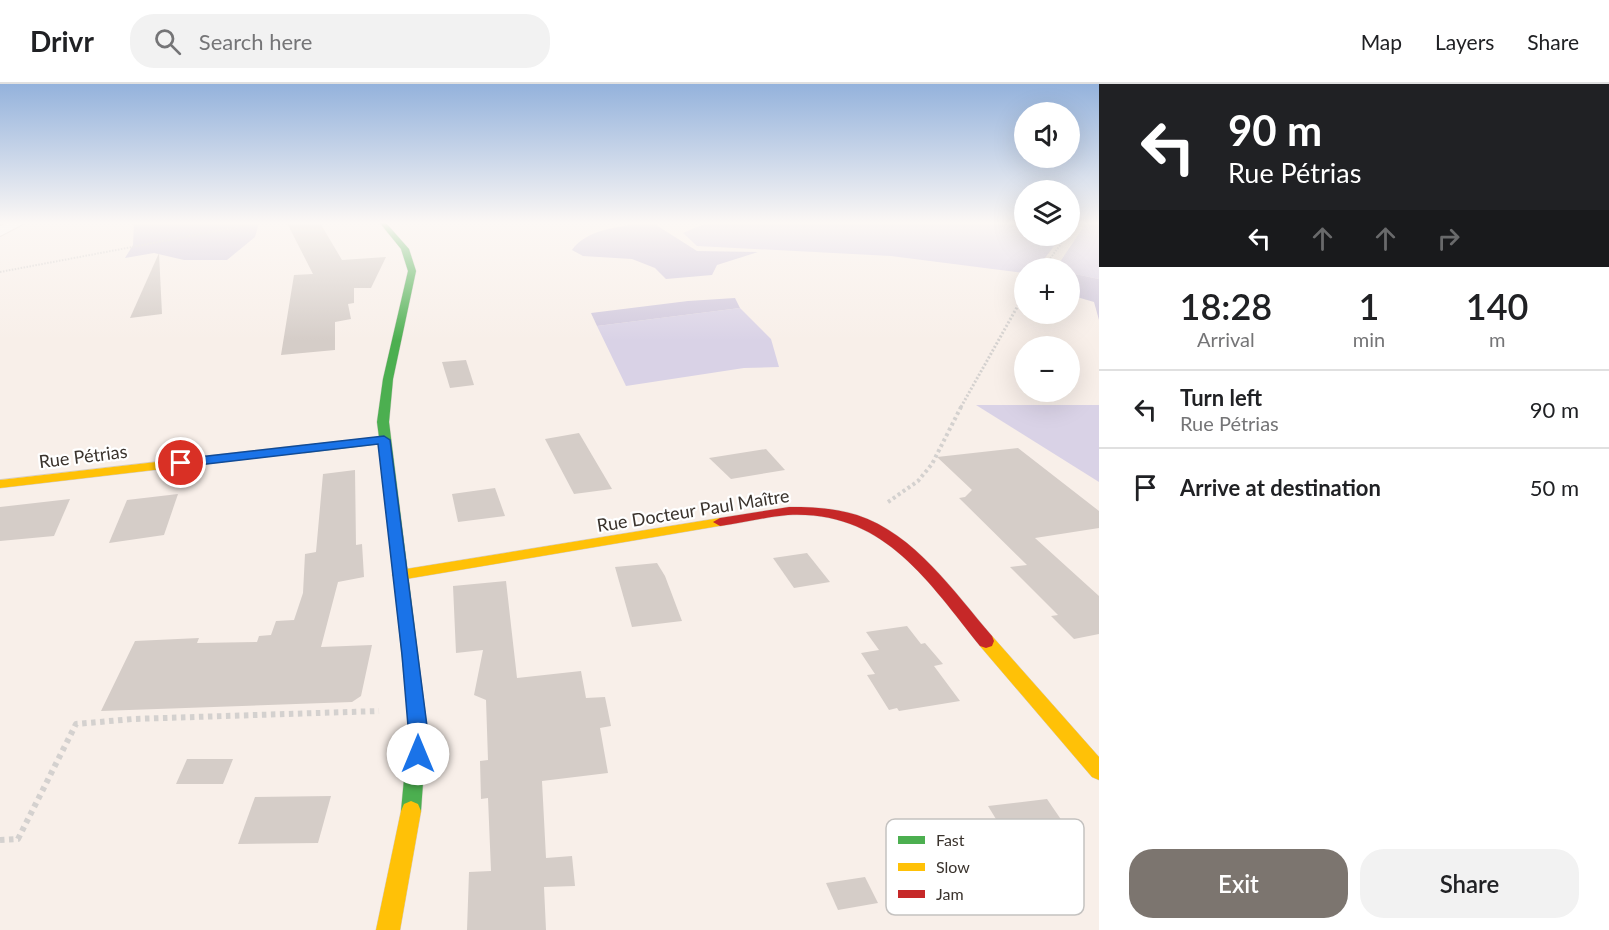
<!DOCTYPE html>
<html lang="en">
<head>
<meta charset="utf-8">
<style>
  :root { --surface:#fff; --page:#f2f2f2; --text:#202124; --muted:#757577; --line:#e0e0e0; --accent:#7c756f }
  body { margin:0; font-family:Lato,sans-serif; background:var(--page); color:var(--text); height:100vh; display:flex; flex-direction:column; font-size:22px; white-space:nowrap }
  * { box-sizing:border-box; margin:0 }
  p { font-size:20px; color:var(--muted) }
  .icon { flex:none; width:33px; height:33px; fill:none; stroke:currentColor; stroke-width:2; stroke-linecap:round; stroke-linejoin:round }
  .map { position:relative; flex:1; overflow:hidden }
  .panel { display:flex; flex-direction:column; background:var(--surface); width:510px }
  .panel>* { flex:none }
  .banner { background:#202124; color:#fff; overflow:hidden }
  .tools { position:absolute; left:1014px; top:18px; display:grid; gap:12px }
  .tools a { display:grid; place-items:center; width:66px; height:66px; border-radius:50%; background:var(--surface); box-shadow:0 6px 24px #0002; font-size:30px }
  .pin { position:absolute; display:grid; place-items:center; width:51px; height:51px; color:#fff; margin:-26px; border:3px solid #fff; border-radius:50%; box-shadow:0 2px 6px #0007 }
  .me { position:absolute; width:66px; margin:-33px; rotate:0deg; stroke-linejoin:round; filter:drop-shadow(0 0 4px #0008) }
  .turn { display:flex; align-items:center; gap:21px; height:126px; padding:0 30px; font-size:27px }
  .turn .icon { width:78px; height:78px; stroke-width:2.5 }
  .turn b { display:block; font-size:42px; line-height:51px }
  .lanes { display:flex; align-items:center; height:57px; padding:0 30px; background:#0003; justify-content:center; gap:30px; direction:ltr }
  .lanes .off { opacity:.35 }
  .eta { display:flex; justify-content:space-evenly; align-items:center; height:102px; text-align:center }
  .eta b { font-size:36px; font-weight:600; line-height:42px }
  .action { display:flex; gap:12px; margin-top:auto; padding:12px 30px }
  .action a { flex:1; height:69px; border-radius:24px; background:var(--accent); color:#fff; font-size:24px; font-weight:600; line-height:69px; text-align:center }
  .action a+a { background:var(--page); color:var(--text) }
  ul { padding:0; list-style:none }
  li { display:flex; align-items:center; gap:18px; height:78px; padding:0 30px; border-top:2px solid var(--line) }
  li div { flex:1 }
  li b { display:block; font-size:22px }
  li em { font-style:normal }
  header { display:flex; align-items:center; gap:36px; box-sizing:border-box; height:84px; padding:0 30px; background:var(--surface); border-bottom:2px solid var(--line) }
  header strong { font-size:28px }
  nav { display:flex; gap:33px; margin-inline-start:auto; font-size:21px }
  .search { width:420px; height:54px; background:var(--page); display:flex; align-items:center; gap:15px; box-sizing:border-box; padding:0 21px; border-radius:24px; color:var(--muted); font-size:22px }
  main { display:flex; flex:1; min-height:0 }
  .map>svg:first-child { display:block }
  .green { fill:#d9d2e6 }
  .forest { fill:#d0c8dd }
  .building { fill:#d5cdc8 }
  .lines { fill:none; stroke-linecap:round; stroke-linejoin:round }
  .street-casing { stroke:#d4cdc7; stroke-width:2 }
  .fast-casing { stroke:#d4cdc7; stroke-width:1 }
  .slow-casing { stroke:#d4cdc7; stroke-width:1 }
  .jam-casing { stroke:#d4cdc7; stroke-width:1 }
  .path-far3 { stroke:#d4d1cf; stroke-width:2; stroke-dasharray:1.5 1.5; stroke-linecap:butt }
  .path-far2 { stroke:#d4d1cf; stroke-width:3; stroke-dasharray:2 2; stroke-linecap:butt }
  .path-far1 { stroke:#d4d1cf; stroke-width:4; stroke-dasharray:3 3; stroke-linecap:butt }
  .path { stroke:#d4d1cf; stroke-width:6; stroke-dasharray:4.5 4.5; stroke-linecap:butt }
  .street { fill:#fefdfc; fill-rule:evenodd }
  .fast { fill:#4caf50; fill-rule:evenodd }
  .slow { fill:#ffc107; fill-rule:evenodd }
  .jam { fill:#c62828; fill-rule:evenodd }
  .route { fill:#1a73e8; stroke:#114b97; stroke-width:1.5 }
  .labels { text-anchor:middle; dominant-baseline:central; stroke-width:4.5; stroke-linejoin:round; paint-order:stroke }
  .street-label { font-size:18px; fill:#3a332d; stroke:#fff }
  .key { fill:#fff; stroke:#c4c2c0; stroke-width:1.5 }
  .key-label { font-size:16px; fill:#3a332d }
</style>
</head>
<body>
<header>
<strong>Drivr</strong>
<div class="search"><svg class="icon" aria-label="search" viewBox="0 0 24 24"><circle cx="10" cy="10" r="6"/><path d="M15 15l6 6"/></svg>Search here</div>
<nav><a>Map</a><a>Layers</a><a>Share</a></nav>
</header>
<main>
<div class="map">
<svg width="1099" height="846" viewBox="0 0 1099 846">
  <rect width="100%" height="100%" fill="#f8efe9"/>
  <g class="green">
    <polygon points="728,139 1024,139 1024,152 1062,152 1037,184 1024,184 1024,189 891,172 697,162 683,149 702,141"/>
    <polygon points="1086,139 1099,139 1099,195 1070,189 1070,184 1056,184"/>
    <polygon points="740,224 771,255 779,283 744,284 626,302 597,242"/>
    <polygon points="976,321 1099,321 1099,398"/>
  </g>
  <g class="forest">
    <polygon points="134,139 259,139 255,153 227,176 184,176 154,169 125,174 133,161"/>
    <path d="M640 139H653L697 167 758 168 717 181 712 191 666 195 655 184 632 175 583 172 572 166C587 145 616 144 640 139Z"/>
    <polygon points="1070,189 1099,195 1099,236 1094,218 1070,211"/>
    <polygon points="735,214 740,224 597,242 591,229 688,217"/>
  </g>
  <g class="building">
    <polygon points="287,139 320,139 342,176 386,173 371,204 354,204 354,219 348,220 351,235 335,238 335,266 281,271 294,191 313,190"/>
    <polygon points="159,169 162,230 130,234"/>
    <polygon points="466,276 474,301 450,304 442,278"/>
    <polygon points="579,349 612,405 574,410 545,355"/>
    <polygon points="1018,364 1099,427 1099,444 1035,454 1099,512 1099,550 1074,555 1051,532 1058,531 1010,483 1027,481 959,414 965,413 972,406 937,373"/>
    <polygon points="766,365 785,386 731,395 709,374"/>
    <polygon points="355,386 356,461 362,460 364,493 338,498 321,563 372,561 361,612 352,618 101,627 135,557 199,554 197,559 257,558 259,552 271,551 276,537 294,536 303,509 305,470 316,468 323,390"/>
    <polygon points="495,404 505,432 458,438 452,410"/>
    <polygon points="178,410 164,451 109,459 127,416"/>
    <polygon points="70,415 54,452 0,457 0,423"/>
    <polygon points="807,469 830,498 794,504 773,474"/>
    <polygon points="657,479 665,492 682,537 632,543 615,483"/>
    <polygon points="506,497 517,594 581,587 586,614 605,613 611,642 600,644 608,689 542,697 546,774 572,772 575,802 544,803 546,846 467,846 469,788 491,787 488,714 481,715 480,677 488,676 486,616 474,611 483,566 456,569 453,502"/>
    <polygon points="907,542 921,560 925,559 943,580 934,582 960,617 899,627 897,624 889,626 867,591 875,590 861,569 879,566 866,548"/>
    <polygon points="187,675 233,675 223,700 176,700"/>
    <polygon points="331,712 318,759 238,760 255,713"/>
    <polygon points="1047,715 1075,756 1013,763 988,722"/>
    <polygon points="865,793 878,819 838,826 826,799"/>
  </g>
  <g class="lines">
    <defs>
      <polygon id="street" points="7,139 25,139 0,152 0,142"/>
      <polygon id="fast" points="380,139 386,139 409,165 416,187 393,295 389,338 427,642 421,727 418,734 411,737 404,734 401,727 409,642 380,360 304,369 298,365 304,361 379,353 377,338 383,295 408,187 401,165"/>
      <g id="slow">
        <polygon points="304,361 310,365 308,368 0,404 0,396"/>
        <polygon points="720,434 725,435 727,438 725,441 400,496 395,495 392,491 395,487 400,486"/>
        <polygon points="986,550 992,552 1099,673 1099,696 1092,693 980,562 978,557 980,552"/>
        <polygon points="411,717 418,720 421,727 400,846 376,846 401,727 404,720"/>
      </g>
      <path id="jam" d="M789 423C812 423 835 424 857 431 915 450 954 508 992 552L994 557 992 562 986 564 980 562C927 496 883 426 788 431 765 433 743 439 720 442L713 438 720 434Z"/>
    </defs>
    <use href="#street" class="street-casing"/>
    <use href="#fast" class="fast-casing"/>
    <use href="#slow" class="slow-casing"/>
    <use href="#jam" class="jam-casing"/>
    <g class="path-far3">
      <polyline points="1070,148 1077,139"/>
      <polyline points="1043,184 1067,152"/>
      <polyline points="0,188 259,139"/>
      <polyline points="1020,220 1024,212"/>
    </g>
    <polyline class="path-far2" points="961,323 1020,218"/>
    <polyline class="path-far1" points="888,418 918,397 932,380 962,321"/>
    <polyline class="path" points="0,756 18,755 76,640 133,635 379,627"/>
    <use href="#street" class="street"/>
    <use href="#fast" class="fast"/>
    <use href="#slow" class="slow"/>
    <use href="#jam" class="jam"/>
  </g>
  <linearGradient id="sky" x2="0" y2="1"><stop stop-color="#94b2dc"/><stop offset="0.54" stop-color="#fcf8f5"/><stop offset="1" stop-color="#fcf8f5" stop-opacity="0"/></linearGradient>
  <rect width="1099" height="257" fill="url(#sky)"/>
  <polygon class="route" points="384,352 390,356 427,642 427,670 425,676 418,679 411,676 408,670 408,642 402,571 378,360 181,383 174,379 181,375"/>
  <g class="labels">
    <g class="street-label">
      <text transform="translate(83 372) rotate(-7)">Rue Pétrias</text>
      <text transform="translate(693 426) rotate(-9)">Rue Docteur Paul Maître</text>
    </g>
  </g>
  <rect x="886" y="735" width="198" height="96" rx="9" class="key"/>
  <rect x="898" y="752" width="27" height="8" fill="#4caf50"/>
  <rect x="898" y="779" width="27" height="8" fill="#ffc107"/>
  <rect x="898" y="806" width="27" height="8" fill="#c62828"/>
  <g class="key-label">
    <text x="936" y="762">Fast</text>
    <text x="936" y="789">Slow</text>
    <text x="936" y="816">Jam</text>
  </g>
</svg>
<div class="tools">
<a><svg class="icon" aria-label="sound" viewBox="0 0 24 24"><path d="M4 9h4l5-4v14l-5-4H4zM17 9q2 3 0 6"/></svg></a>
<a><svg class="icon" aria-label="layers" viewBox="0 0 24 24"><path d="M12 4l9 5-9 5-9-5zM3 14l9 5 9-5"/></svg></a>
<a>+</a>
<a>−</a>
</div>
<div class="pin" style="left:181px;top:379px;background:#d93025"><svg class="icon" aria-label="arrive" viewBox="0 0 24 24"><path d="M6 21V4h12l-3 4 3 4H6"/></svg></div>
<svg class="me" style="left:418px;top:670px" viewBox="-20 -20 40 40"><circle r="19" fill="#fff"/><path d="M0-13L10 11 0 6-10 11z" fill="#1a73e8"/></svg>
</div>
<section class="panel">
<div class="banner">
<div class="turn"><svg class="icon" aria-label="left" viewBox="0 0 24 24"><path d="M17 20v-9H6M10 6l-5 5 5 5"/></svg><div><b>90 m</b>Rue Pétrias</div></div>
<div class="lanes"><svg class="icon" aria-label="left" viewBox="0 0 24 24"><path d="M17 20v-9H6M10 6l-5 5 5 5"/></svg><svg class="icon off" aria-label="ahead" viewBox="0 0 24 24"><path d="M12 20V5M6 11l6-6 6 6"/></svg><svg class="icon off" aria-label="ahead" viewBox="0 0 24 24"><path d="M12 20V5M6 11l6-6 6 6"/></svg><svg class="icon off" aria-label="right" viewBox="0 0 24 24"><path d="M7 20v-9h11M14 6l5 5-5 5"/></svg></div>
</div>
<div class="eta">
<div><b>18:28</b><p>Arrival</p></div>
<div><b>1</b><p>min</p></div>
<div><b>140</b><p>m</p></div>
</div>
<ul>
<li><svg class="icon" aria-label="left" viewBox="0 0 24 24"><path d="M17 20v-9H6M10 6l-5 5 5 5"/></svg><div><b>Turn left</b><p>Rue Pétrias</p></div><em>90 m</em></li>
<li><svg class="icon" aria-label="arrive" viewBox="0 0 24 24"><path d="M6 21V4h12l-3 4 3 4H6"/></svg><div><b>Arrive at destination</b></div><em>50 m</em></li>
</ul>
<div class="action"><a>Exit</a><a>Share</a></div>
</section>
</main>
</body>
</html>
